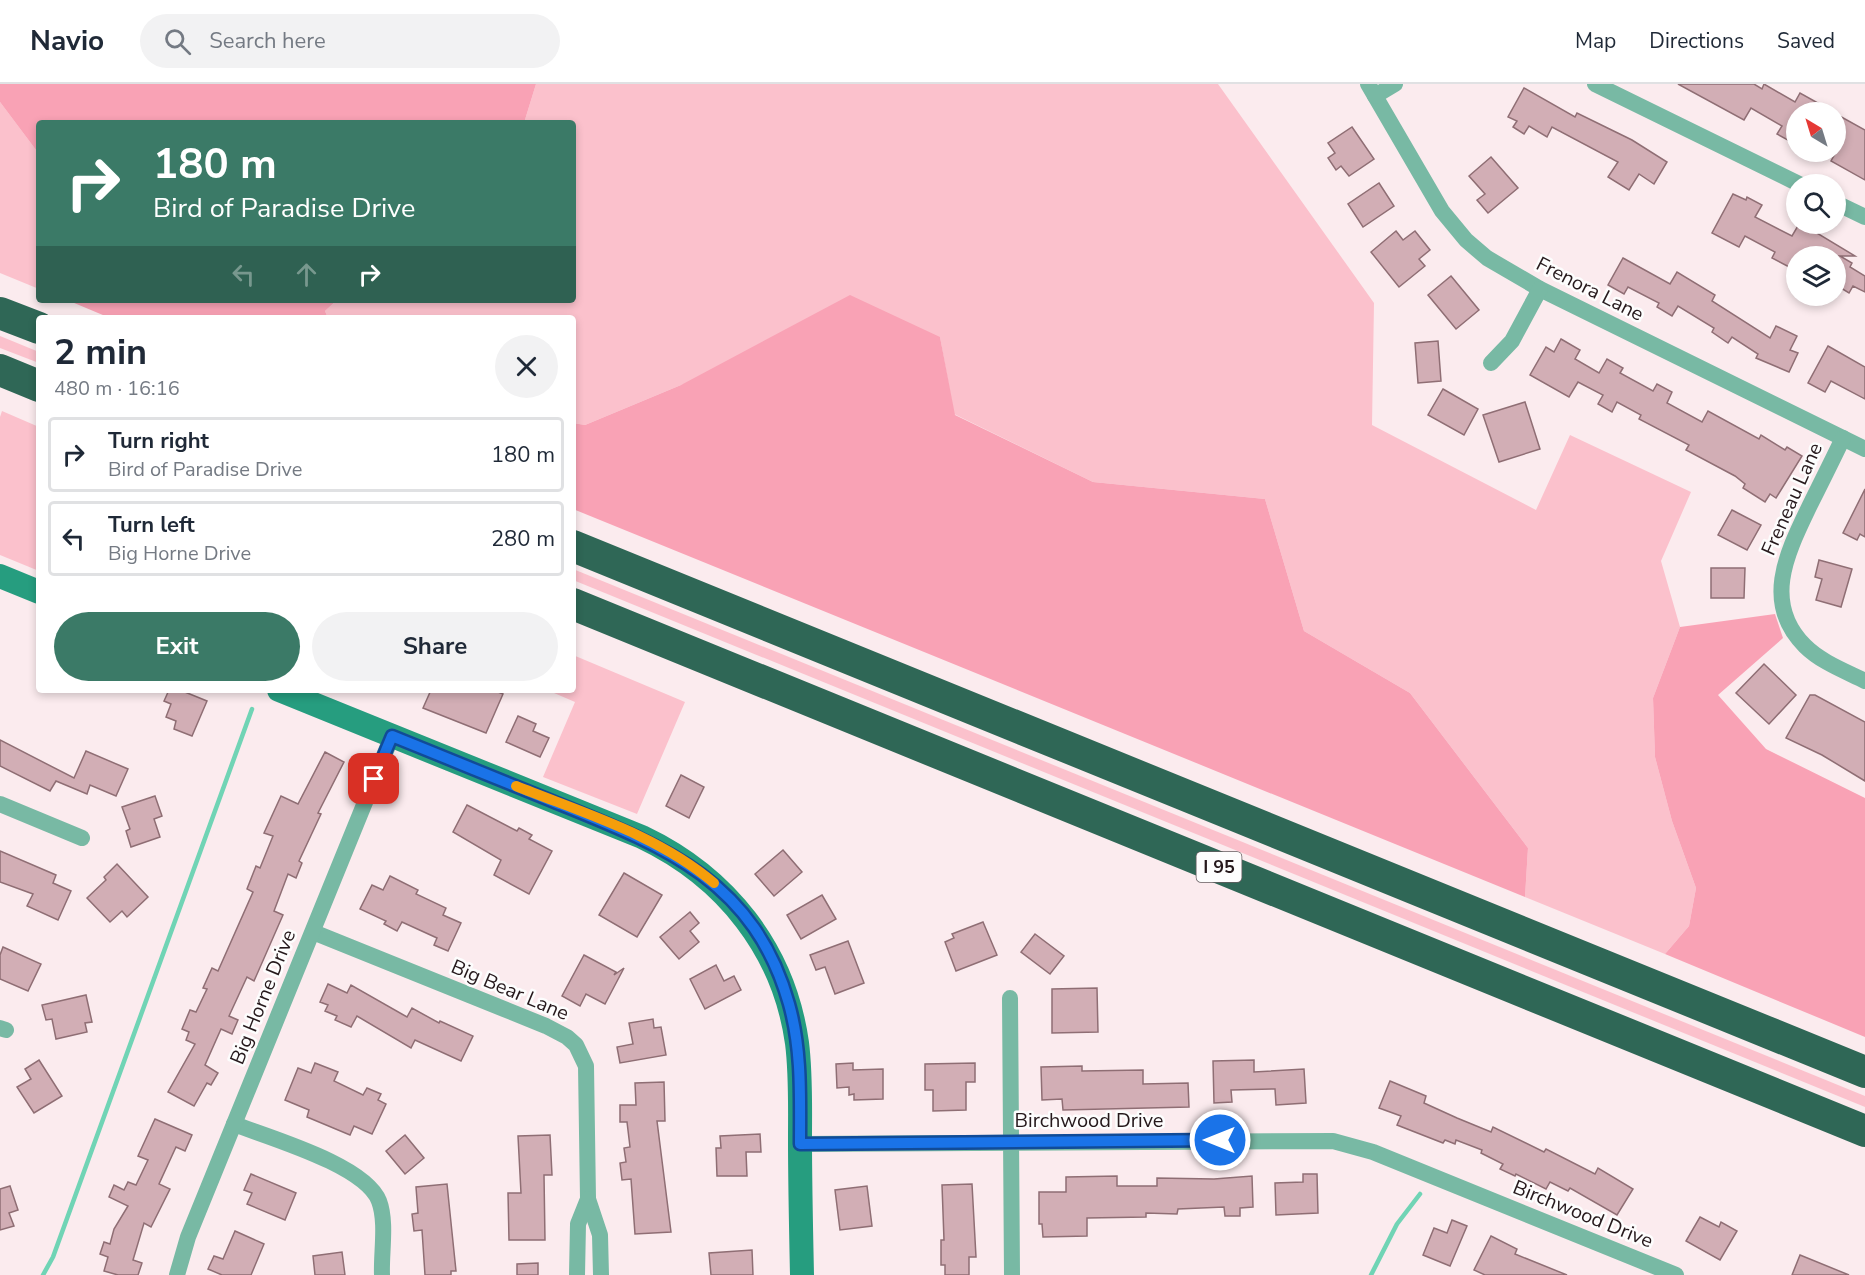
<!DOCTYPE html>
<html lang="en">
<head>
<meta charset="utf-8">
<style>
  :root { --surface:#fff; --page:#f2f2f3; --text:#1f2937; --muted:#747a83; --line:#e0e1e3; --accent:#3b7a67 }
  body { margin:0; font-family:"Nunito Sans",sans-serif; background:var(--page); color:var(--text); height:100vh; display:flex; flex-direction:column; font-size:22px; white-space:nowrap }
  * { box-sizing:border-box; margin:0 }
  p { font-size:20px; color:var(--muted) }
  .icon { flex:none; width:33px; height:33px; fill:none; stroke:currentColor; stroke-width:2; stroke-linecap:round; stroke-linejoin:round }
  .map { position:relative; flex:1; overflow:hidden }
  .drawer { position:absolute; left:36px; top:231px; width:540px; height:378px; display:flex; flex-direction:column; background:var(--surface); border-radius:6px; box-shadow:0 3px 9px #0003 }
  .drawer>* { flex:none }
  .top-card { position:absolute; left:36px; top:36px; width:540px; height:183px; border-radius:6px; box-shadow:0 3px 9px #0003; background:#3b7a67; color:#fff; overflow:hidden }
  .needle { width:39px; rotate:322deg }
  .tools { position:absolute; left:1786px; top:18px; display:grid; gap:12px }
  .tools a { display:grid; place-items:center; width:60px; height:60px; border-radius:50%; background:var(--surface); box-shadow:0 3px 9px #0003; font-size:30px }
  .pin { position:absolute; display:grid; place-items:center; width:51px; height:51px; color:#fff; margin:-26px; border-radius:12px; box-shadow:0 3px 9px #0006 }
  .me { position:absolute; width:66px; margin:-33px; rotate:270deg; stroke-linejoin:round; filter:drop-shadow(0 0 4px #0008) }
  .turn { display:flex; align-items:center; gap:21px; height:126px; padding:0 18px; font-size:27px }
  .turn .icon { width:78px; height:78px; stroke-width:2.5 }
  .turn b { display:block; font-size:42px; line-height:51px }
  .lanes { display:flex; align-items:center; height:57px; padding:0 18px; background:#0003; justify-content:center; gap:30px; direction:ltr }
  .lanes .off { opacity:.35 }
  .round { display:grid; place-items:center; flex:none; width:63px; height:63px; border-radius:32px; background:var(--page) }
  .overview { display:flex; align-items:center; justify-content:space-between; height:102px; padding:0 18px }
  h1 { font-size:36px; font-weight:700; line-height:45px }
  .primary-button { display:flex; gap:12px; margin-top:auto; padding:12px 18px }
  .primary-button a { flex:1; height:69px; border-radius:36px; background:var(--accent); color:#fff; font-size:24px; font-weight:700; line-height:69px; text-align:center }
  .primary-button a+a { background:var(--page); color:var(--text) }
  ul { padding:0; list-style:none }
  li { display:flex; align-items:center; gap:18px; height:75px; margin:0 12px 9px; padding:0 6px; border:3px solid var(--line); border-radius:6px }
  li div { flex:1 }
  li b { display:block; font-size:22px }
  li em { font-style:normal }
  header { display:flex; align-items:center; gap:36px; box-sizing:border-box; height:84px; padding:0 30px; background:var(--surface); border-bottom:2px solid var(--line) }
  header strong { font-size:28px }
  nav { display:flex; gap:33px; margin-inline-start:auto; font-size:21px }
  .search { width:420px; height:54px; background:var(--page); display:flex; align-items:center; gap:15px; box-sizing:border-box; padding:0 21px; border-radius:33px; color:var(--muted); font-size:22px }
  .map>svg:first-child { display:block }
  .green { fill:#fbc1cc }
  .forest { fill:#f9a2b5 }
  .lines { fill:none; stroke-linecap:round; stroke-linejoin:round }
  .stream { stroke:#70d4b5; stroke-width:4.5 }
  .building { fill:#d2aeb5; stroke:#8f6e74; stroke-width:1.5 }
  .street { stroke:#78b9a4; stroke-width:16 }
  .secondary { stroke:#269d7f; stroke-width:24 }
  .highway { stroke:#2f6756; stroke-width:32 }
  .route-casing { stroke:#114b97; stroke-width:15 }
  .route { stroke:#1a73e8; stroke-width:10 }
  .slow { stroke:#f59e0b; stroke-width:10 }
  .labels { text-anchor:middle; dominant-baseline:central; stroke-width:5; stroke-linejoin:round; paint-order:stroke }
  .shield { fill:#fdfdfd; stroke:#665d60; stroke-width:1.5 }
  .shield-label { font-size:18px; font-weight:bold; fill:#26191c }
  .street-label { font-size:20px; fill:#26191c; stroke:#fdfdfd }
</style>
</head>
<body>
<header>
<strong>Navio</strong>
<div class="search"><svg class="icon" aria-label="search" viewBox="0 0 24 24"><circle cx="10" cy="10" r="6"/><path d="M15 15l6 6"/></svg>Search here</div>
<nav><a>Map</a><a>Directions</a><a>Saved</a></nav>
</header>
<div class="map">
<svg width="1865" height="1191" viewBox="0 0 1865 1191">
  <rect width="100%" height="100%" fill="#fbebee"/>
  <g class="green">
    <polygon points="536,0 1218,0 1374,219 1372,341 1536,426 1570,351 1691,408 1661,477 1680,543 1653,614 1655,673 1672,737 1696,804 1689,842 1665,870 1525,813 1528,764 1410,609 1304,547 1265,415 1093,398 954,330 940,253 681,301 585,341 573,339 573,234 328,234 325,227 337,216 573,216 573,39 524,39"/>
    <polygon points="0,18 39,70 39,205 0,189"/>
    <polygon points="0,252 39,268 39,279 0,264"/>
    <polygon points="2,327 39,343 39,487 0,471 0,333"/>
    <polygon points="573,485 1865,1012 1865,1023 573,496"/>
    <polygon points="573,571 685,618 637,730 543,693 575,618 547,606 573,606"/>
  </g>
  <g class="forest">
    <polygon points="0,0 536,0 524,39 39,39 39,70 0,18"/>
    <polygon points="850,211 940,253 955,331 1093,398 1265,415 1304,547 1410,609 1528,764 1525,813 573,425 573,339 585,341 681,301"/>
    <polygon points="67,216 337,216 325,227 328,234 110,234"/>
    <polygon points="1775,530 1783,554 1718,611 1766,665 1865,714 1865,953 1665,870 1689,842 1696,804 1672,737 1655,673 1653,614 1680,543"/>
  </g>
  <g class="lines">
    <g class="stream">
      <polyline points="43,1191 53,1173 252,625"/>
      <polyline points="1371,1191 1397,1140 1420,1110"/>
    </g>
  </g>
  <g class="building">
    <polygon points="1678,0 1754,0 1762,5 1764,0 1795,18 1800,9 1834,28 1797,28 1797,61 1777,50 1782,42 1751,24 1744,36"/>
    <polygon points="1524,4 1575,33 1577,29 1632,56 1667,78 1654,100 1639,90 1629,106 1608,93 1618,78 1552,43 1547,53 1529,42 1524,50 1513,43 1517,37 1508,33"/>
    <polygon points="1836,30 1865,46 1865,96 1831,77 1836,68"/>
    <polygon points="1352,43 1374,75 1349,92 1341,82 1336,86 1328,74 1335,69 1328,59"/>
    <polygon points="1491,73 1518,104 1488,129 1477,116 1485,110 1469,92"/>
    <polygon points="1379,99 1394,122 1363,143 1348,120"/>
    <polygon points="1733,110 1746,116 1747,113 1762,121 1755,133 1792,152 1799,140 1802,140 1855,172 1840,172 1852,179 1850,183 1865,192 1865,208 1853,202 1849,209 1836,201 1836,172 1797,172 1795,186 1772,174 1775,168 1745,152 1739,163 1712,149"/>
    <polygon points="1396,147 1403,156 1415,147 1430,166 1419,175 1425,182 1399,203 1371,168"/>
    <polygon points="1623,174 1670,200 1677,188 1715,211 1712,217 1770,254 1776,242 1797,252 1790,266 1798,269 1789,288 1756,274 1758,270 1732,253 1728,259 1712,248 1714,244 1678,222 1672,232 1657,223 1659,219 1628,203 1624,210 1608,201"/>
    <polygon points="1451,192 1479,226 1456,245 1428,211"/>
    <polygon points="1561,255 1580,266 1575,275 1599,289 1607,275 1623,284 1620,289 1653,307 1657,300 1672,308 1667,319 1702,338 1708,327 1759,355 1761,351 1785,366 1787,363 1802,372 1776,414 1770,410 1765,418 1743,404 1745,400 1735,392 1686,366 1689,361 1639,335 1641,331 1617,318 1612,328 1598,320 1603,311 1578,298 1569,313 1530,291 1546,263 1554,268"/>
    <polygon points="1438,257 1441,297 1418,299 1415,259"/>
    <polygon points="1828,262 1865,283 1865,315 1831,297 1825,308 1808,299"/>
    <polygon points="1443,305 1478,325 1464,351 1428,331"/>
    <polygon points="1525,318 1540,365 1499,378 1483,331"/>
    <polygon points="1865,405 1865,453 1860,450 1857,456 1843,449"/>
    <polygon points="1732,426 1761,441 1747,466 1718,451"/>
    <polygon points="1819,476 1852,485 1841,523 1816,516 1822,495 1815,493"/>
    <polygon points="1711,484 1745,484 1744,514 1711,514"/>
    <polygon points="1764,580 1796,611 1769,640 1736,609"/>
    <polygon points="169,606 180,606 207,617 192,652 174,645 176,637 166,633 171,620 164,617"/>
    <polygon points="431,606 493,606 503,610 486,649 423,624"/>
    <polygon points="1810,611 1815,611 1865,638 1865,697 1822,671 1786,654"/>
    <polygon points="518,632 536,640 533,647 549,654 540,673 506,658"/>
    <polygon points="0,656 74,694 86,667 128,685 116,712 90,701 87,710 56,697 50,707 0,682"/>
    <polygon points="325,668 344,678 318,729 321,730 299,777 302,779 296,794 288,790 274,827 283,831 254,897 247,893 229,932 238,936 232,950 221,945 205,981 218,989 211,1001 207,999 194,1022 168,1008 195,960 186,956 189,948 182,945 190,926 196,928 207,905 203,904 212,884 218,887 253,808 247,805 256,782 260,784 273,752 264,749 281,712 298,720"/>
    <polygon points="681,691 704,703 689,734 666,722"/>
    <polygon points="155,712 162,732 154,735 160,753 131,763 126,747 130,745 122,723"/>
    <polygon points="467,721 517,747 519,744 532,751 529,755 552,767 529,810 494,791 501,776 453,748"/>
    <polygon points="783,766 802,788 774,812 755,790"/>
    <polygon points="0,767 56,791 53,799 71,807 58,836 27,822 33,810 0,798"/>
    <polygon points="117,780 148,813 127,833 122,827 110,838 87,814 106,796 104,793"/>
    <polygon points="624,789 662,811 637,853 599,831"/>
    <polygon points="390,792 418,806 416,810 446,824 443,831 461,839 448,867 434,861 437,854 402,838 397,847 384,840 386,837 360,825 372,801 383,806"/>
    <polygon points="822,811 836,835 801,855 787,831"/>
    <polygon points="690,828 699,839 690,847 699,858 679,875 660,853"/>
    <polygon points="983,838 997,871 956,887 945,858 954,854 952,850"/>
    <polygon points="1035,850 1064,872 1050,890 1021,868"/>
    <polygon points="848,857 864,899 835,910 825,883 816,886 810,871"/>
    <polygon points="3,863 41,880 28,907 0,895 0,871"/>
    <polygon points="584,871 616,888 614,891 624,884 605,920 586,910 580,922 562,912"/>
    <polygon points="716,881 724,897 734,892 741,906 705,925 690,895"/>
    <polygon points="328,900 347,909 351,901 407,933 412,924 439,939 440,937 473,952 461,977 415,956 411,964 357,932 351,943 335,936 337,932 325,927 328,921 320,918"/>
    <polygon points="1097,904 1098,948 1052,949 1052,905"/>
    <polygon points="86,911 92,938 85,939 87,948 56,955 52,935 46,936 42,921"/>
    <polygon points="653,935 654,944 661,943 666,971 620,979 617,963 633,960 629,939"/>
    <polygon points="39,976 62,1012 34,1029 17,1003 31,995 25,985"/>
    <polygon points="1254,976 1254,988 1304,985 1306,1019 1276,1021 1275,1005 1231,1006 1232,1018 1214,1019 1213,977"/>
    <polygon points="315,979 338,988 334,997 363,1011 367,1004 381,1010 378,1016 386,1020 372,1050 354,1042 350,1051 307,1033 309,1026 285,1016 298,984 311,989"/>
    <polygon points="853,979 853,986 883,985 883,1015 854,1016 854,1010 849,1011 849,1003 837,1004 836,980"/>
    <polygon points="975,979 975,998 966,998 966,1026 933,1027 933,1006 925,1006 925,980"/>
    <polygon points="1082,982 1082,987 1143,986 1143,1000 1188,999 1189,1023 1063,1026 1062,1015 1042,1016 1041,983"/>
    <polygon points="1390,997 1426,1012 1424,1019 1457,1034 1491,1048 1493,1043 1544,1068 1546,1065 1595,1090 1598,1084 1633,1105 1617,1131 1570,1104 1568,1107 1550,1098 1546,1105 1516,1090 1515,1092 1500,1085 1503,1080 1481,1069 1482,1066 1456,1056 1455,1060 1445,1056 1443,1059 1397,1041 1401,1032 1379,1024"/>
    <polygon points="664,998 665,1037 657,1037 671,1148 635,1150 631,1095 622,1096 620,1079 626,1078 624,1064 630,1063 627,1038 620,1038 620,1021 636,1021 635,999"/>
    <polygon points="155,1035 192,1051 185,1067 176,1063 159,1100 170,1105 151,1143 144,1139 133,1176 142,1179 138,1191 118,1191 104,1187 108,1173 100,1170 104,1158 110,1160 114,1145 128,1122 109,1113 114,1101 124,1106 128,1098 136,1101 148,1076 138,1072"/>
    <polygon points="760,1050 761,1068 746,1068 747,1092 717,1092 716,1064 721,1064 720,1052"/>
    <polygon points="405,1051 424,1074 405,1090 386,1067"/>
    <polygon points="550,1051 552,1091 544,1091 545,1156 509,1156 508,1109 521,1109 518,1052"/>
    <polygon points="251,1090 296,1109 285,1136 247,1120 252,1109 244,1106"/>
    <polygon points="1303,1090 1317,1090 1318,1129 1276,1131 1275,1099 1303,1098"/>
    <polygon points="1117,1092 1117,1102 1157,1102 1157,1094 1214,1095 1252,1092 1253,1123 1240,1124 1240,1132 1225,1132 1224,1123 1178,1125 1177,1130 1146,1129 1146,1133 1087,1134 1087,1152 1043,1153 1042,1140 1039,1140 1039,1108 1066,1108 1066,1093"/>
    <polygon points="447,1100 456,1187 451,1187 451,1191 425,1191 422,1146 414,1147 412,1130 418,1129 416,1103"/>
    <polygon points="972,1100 976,1173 969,1173 969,1191 945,1191 945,1181 941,1181 941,1156 944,1156 942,1101"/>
    <polygon points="10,1102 18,1126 9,1129 14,1142 0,1146 0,1105"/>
    <polygon points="867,1102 872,1142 840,1146 835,1106"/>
    <polygon points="1700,1133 1719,1143 1721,1138 1737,1147 1720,1176 1686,1157"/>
    <polygon points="1452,1136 1467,1142 1450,1182 1423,1171 1434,1144 1447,1149"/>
    <polygon points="235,1147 264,1160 251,1191 222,1191 208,1185 214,1172 223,1175"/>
    <polygon points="1491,1152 1517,1165 1515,1170 1567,1191 1485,1191 1474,1186"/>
    <polygon points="752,1166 753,1191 711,1191 709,1169"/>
    <polygon points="342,1168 345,1191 315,1191 313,1172"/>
    <polygon points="1800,1171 1849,1191 1792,1191"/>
    <polygon points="538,1179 538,1191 517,1191 517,1180"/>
  </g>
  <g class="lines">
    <g class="street">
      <polyline points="1368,0 1442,127 1466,156 1487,174 1540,205 1865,365"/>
      <polyline points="1595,0 1799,100"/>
      <polyline points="1375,12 1395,0"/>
      <polyline points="1836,119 1865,133"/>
      <polyline points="1491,279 1512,257 1540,205"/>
      <path d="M1843 354C1832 377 1821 399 1810 421 1788 467 1761 518 1805 562 1821 578 1845 587 1865 597"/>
      <polyline points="0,720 82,754"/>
      <polyline points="313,848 546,942 567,953 576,961 586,982 588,1115 600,1151 601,1191"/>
      <polyline points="1010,914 1012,1191"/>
      <polyline points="0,944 6,946"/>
      <path d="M234 1040C270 1054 365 1081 379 1117 387 1138 381 1169 382 1191"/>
      <polyline points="800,1060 1333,1057 1373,1068 1676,1191"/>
      <polyline points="177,1191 188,1153 392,652"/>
      <polyline points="577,1191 578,1140 588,1115"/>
    </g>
    <g class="secondary">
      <polyline points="0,492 39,508"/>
      <path d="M279 606 642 753C726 793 784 866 797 959 801 990 800 1023 800 1054 800 1100 801 1145 802 1191"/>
    </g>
    <g class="highway">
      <polyline points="0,229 39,244"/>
      <polyline points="0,286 39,302"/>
      <polyline points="573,462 1865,988"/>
      <polyline points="573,520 1865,1047"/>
    </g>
  </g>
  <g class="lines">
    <defs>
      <path id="route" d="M374 695 392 652C445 674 499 695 552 717 661 761 754 795 789 920 802 966 800 1013 800 1060L1220 1056"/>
    </defs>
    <use href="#route" class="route-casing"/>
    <use href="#route" class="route"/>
    <path class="slow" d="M516 702C583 729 658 751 714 799"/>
  </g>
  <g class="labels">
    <rect class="shield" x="1196.5" y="768" width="45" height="30" rx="4.5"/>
    <g class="shield-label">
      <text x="1219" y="783">I 95</text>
    </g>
    <g class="street-label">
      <text transform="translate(1590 205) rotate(27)">Frenora Lane</text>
      <text transform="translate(1792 415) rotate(-66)">Freneau Lane</text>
      <text transform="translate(510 906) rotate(23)">Big Bear Lane</text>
      <text transform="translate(263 913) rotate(-68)">Big Horne Drive</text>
      <text x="1089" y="1036">Birchwood Drive</text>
      <text transform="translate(1583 1130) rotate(22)">Birchwood Drive</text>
    </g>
  </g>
</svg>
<div class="tools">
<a><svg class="needle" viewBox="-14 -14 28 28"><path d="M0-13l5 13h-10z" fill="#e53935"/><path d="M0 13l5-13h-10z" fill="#747a83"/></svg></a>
<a><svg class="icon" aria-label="search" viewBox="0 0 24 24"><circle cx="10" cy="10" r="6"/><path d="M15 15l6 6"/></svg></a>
<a><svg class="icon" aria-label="layers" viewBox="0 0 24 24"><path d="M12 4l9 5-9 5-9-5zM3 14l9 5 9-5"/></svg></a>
</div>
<div class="pin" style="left:374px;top:695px;background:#d93025"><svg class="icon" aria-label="arrive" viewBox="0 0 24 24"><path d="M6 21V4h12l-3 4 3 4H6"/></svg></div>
<svg class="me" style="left:1220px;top:1056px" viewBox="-20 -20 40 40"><circle r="17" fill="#1a73e8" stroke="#fff" stroke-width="3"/><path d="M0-11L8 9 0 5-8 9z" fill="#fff"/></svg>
<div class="top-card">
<div class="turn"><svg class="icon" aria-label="right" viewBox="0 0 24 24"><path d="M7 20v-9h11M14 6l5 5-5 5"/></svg><div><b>180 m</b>Bird of Paradise Drive</div></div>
<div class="lanes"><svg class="icon off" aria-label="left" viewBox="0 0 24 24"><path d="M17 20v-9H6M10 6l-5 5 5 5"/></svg><svg class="icon off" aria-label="ahead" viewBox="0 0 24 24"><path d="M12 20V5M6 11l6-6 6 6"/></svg><svg class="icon" aria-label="right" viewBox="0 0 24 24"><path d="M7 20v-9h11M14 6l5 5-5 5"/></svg></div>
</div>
<section class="drawer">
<div class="overview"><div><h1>2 min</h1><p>480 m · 16:16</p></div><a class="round"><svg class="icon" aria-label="close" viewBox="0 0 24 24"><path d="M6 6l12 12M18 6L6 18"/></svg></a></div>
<ul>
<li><svg class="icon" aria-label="right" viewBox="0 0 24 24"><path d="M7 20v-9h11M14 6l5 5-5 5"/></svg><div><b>Turn right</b><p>Bird of Paradise Drive</p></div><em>180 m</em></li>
<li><svg class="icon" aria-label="left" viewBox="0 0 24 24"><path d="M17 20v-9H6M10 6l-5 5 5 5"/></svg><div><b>Turn left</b><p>Big Horne Drive</p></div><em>280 m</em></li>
</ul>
<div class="primary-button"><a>Exit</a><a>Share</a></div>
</section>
</div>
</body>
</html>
